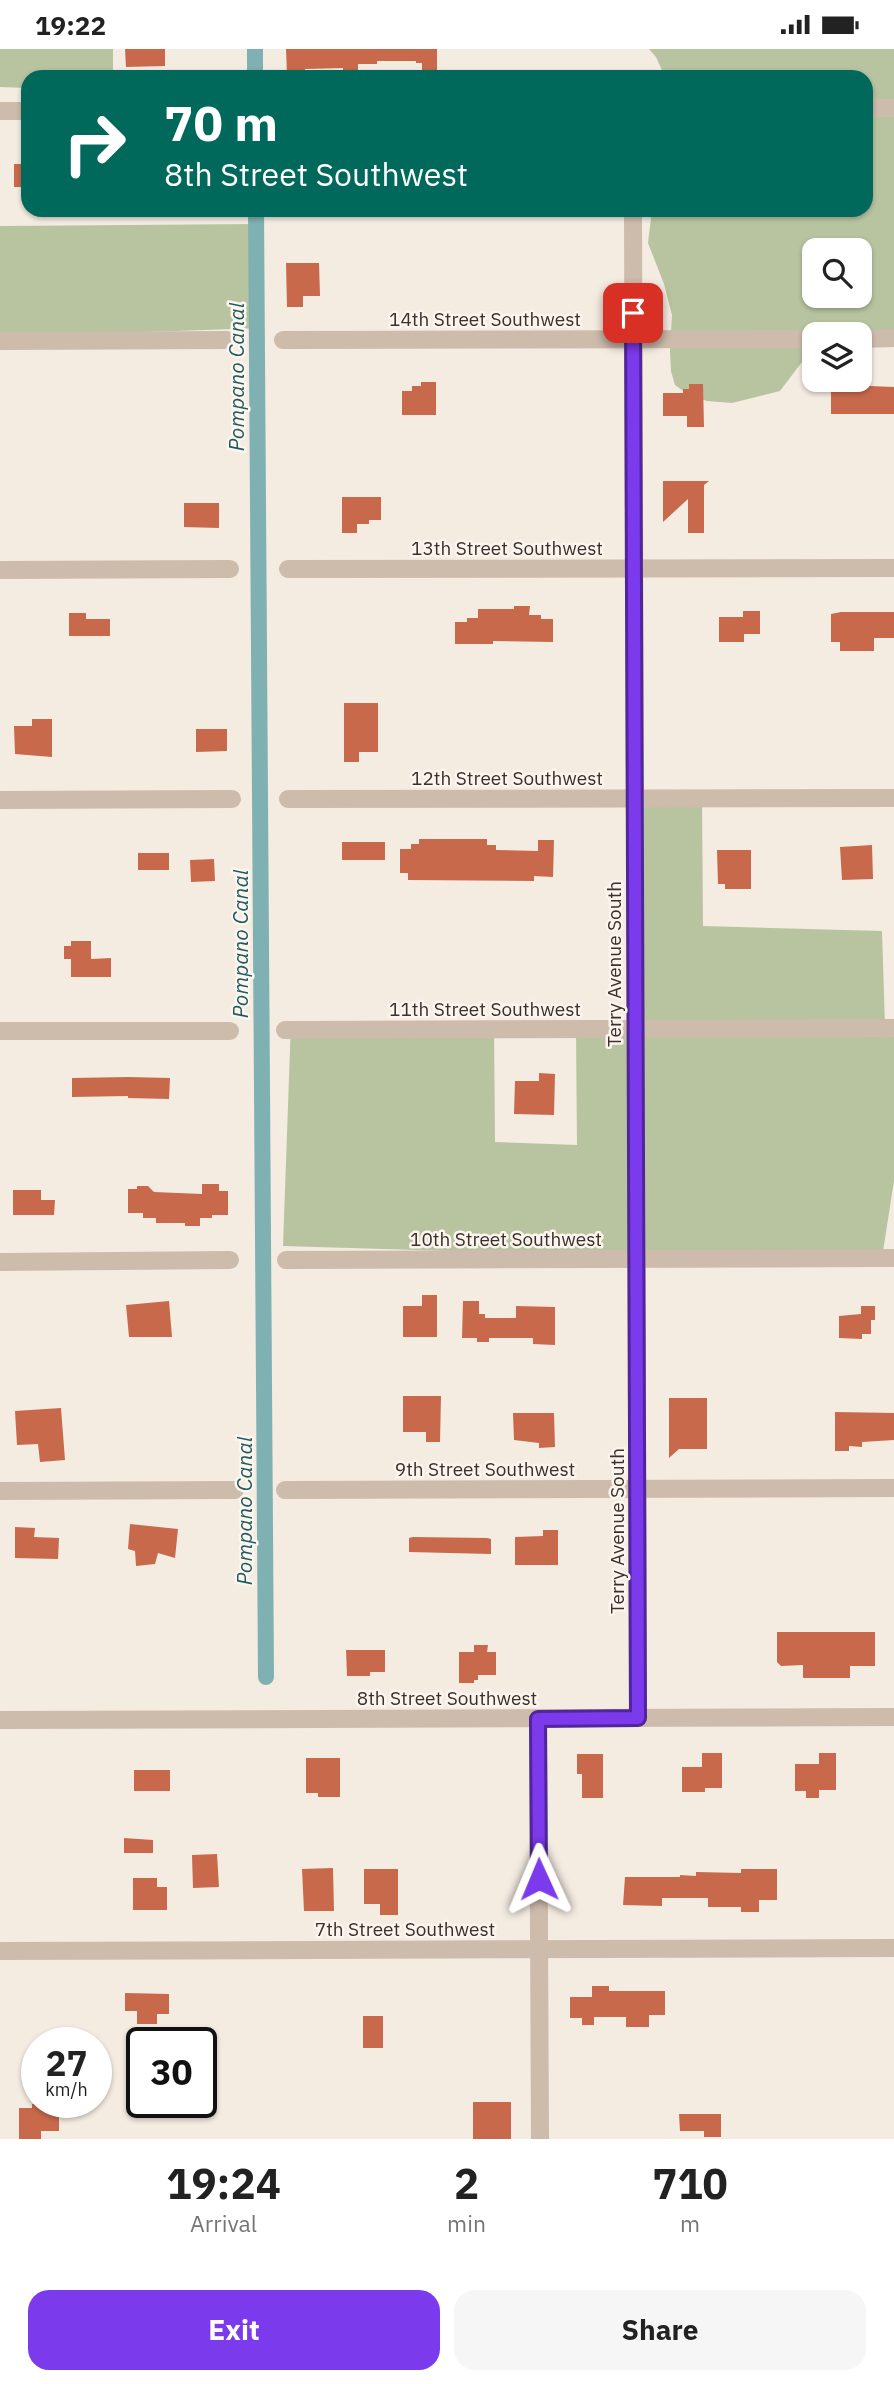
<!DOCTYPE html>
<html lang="en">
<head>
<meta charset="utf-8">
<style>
  :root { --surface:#fff; --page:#f6f6f6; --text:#222; --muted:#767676; --accent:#7c3aed }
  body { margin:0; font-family:"IBM Plex Sans",sans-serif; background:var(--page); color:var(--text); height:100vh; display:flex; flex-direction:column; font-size:26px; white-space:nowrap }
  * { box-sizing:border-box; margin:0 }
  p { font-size:23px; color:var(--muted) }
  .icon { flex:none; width:38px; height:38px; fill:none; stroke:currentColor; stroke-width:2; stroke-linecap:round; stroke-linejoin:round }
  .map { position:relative; height:2090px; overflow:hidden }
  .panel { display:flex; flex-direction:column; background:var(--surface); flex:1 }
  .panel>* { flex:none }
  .hud { position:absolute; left:21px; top:21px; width:852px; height:147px; border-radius:21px; box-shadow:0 2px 5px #0004; background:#00695c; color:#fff; overflow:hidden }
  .fabs { position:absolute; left:802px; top:189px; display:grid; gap:14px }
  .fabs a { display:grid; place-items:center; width:70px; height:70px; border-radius:14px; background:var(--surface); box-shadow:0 2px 5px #0004; font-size:35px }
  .speed { position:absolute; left:21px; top:1978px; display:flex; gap:14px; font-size:35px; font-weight:700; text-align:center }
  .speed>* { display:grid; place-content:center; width:91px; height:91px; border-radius:50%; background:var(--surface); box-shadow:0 2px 5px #0004; line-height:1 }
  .speed small { font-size:18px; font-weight:400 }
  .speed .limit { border:4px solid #111; border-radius:10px; background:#fff; color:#111 }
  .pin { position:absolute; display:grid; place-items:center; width:60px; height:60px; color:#fff; margin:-30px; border-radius:14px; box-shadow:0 4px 10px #0006 }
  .me { position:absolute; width:77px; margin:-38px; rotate:359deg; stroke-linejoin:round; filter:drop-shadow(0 0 5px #0008) }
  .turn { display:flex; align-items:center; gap:24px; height:147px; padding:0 28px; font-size:32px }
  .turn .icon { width:91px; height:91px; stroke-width:2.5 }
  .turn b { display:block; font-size:49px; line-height:60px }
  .eta { display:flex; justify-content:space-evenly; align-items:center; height:119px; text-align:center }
  .eta b { font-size:42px; font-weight:700; line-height:49px }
  .primary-button { display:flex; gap:14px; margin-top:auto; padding:14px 28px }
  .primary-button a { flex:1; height:80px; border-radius:21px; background:var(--accent); color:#fff; font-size:28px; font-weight:700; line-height:80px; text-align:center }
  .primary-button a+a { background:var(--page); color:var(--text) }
  .status { display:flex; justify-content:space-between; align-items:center; height:49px; padding:0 35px; background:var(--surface); direction:ltr }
  .status svg { height:19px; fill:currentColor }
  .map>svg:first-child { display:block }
  .green { fill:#b8c4a0; fill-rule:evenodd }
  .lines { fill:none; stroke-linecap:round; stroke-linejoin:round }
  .canal { stroke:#7fb0b2; stroke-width:16 }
  .building { fill:#c8694b }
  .street { stroke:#cdbbac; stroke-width:18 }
  .route-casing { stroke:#51269a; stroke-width:18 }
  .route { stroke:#7c3aed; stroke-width:12 }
  .labels { text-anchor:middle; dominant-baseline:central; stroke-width:5; stroke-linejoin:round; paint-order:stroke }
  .street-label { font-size:19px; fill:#3b302b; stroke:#fbf5ee }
  .water-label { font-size:21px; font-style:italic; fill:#1f5a5e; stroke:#fbf5ee }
</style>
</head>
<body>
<div class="status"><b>19:22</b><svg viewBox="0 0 49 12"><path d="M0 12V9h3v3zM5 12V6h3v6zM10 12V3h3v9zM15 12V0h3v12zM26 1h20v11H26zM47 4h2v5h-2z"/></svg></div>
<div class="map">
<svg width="894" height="2090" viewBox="0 0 894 2090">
  <rect width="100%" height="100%" fill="#f4ebe1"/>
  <g class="green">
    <polygon points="0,0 113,0 113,28 28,28 28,39 0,38"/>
    <path d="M649 0H894V283L814 285V301L808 305 780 342 732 354 707 352 689 346 675 336 671 322 670 302 672 266 664 235 648 194 652 161H866V28H665L656 8ZM814 201H859V247H814Z"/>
    <polygon points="263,175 263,279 0,288 0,177"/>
    <polygon points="635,744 702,750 703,877 882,882 885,976 894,976 894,1132 881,1215 283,1197 291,973 494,978 495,1093 577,1096 576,984 636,983"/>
  </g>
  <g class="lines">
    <g class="canal">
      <polyline points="255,0 255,28"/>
      <polyline points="256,161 266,1628"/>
    </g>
  </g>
  <g class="building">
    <polygon points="125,0 165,0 165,17 126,18"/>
    <polygon points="286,0 437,0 437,26 422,26 422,14 416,14 416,12 377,12 377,15 358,15 358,26 343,26 343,19 305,20 305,26 287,26"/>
    <rect x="14" y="115" width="14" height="23"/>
    <polygon points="286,214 319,214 320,247 303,247 303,258 287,258"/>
    <polygon points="831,331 846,331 846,336 894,338 894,365 831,365"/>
    <polygon points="421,333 436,333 436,366 402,366 402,342 412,342 412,337 421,337"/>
    <polygon points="689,335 703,335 704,378 687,378 687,367 663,367 663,344 683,344 683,340 689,340"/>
    <polygon points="663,432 709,432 704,436 704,484 688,484 688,450 663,473"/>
    <polygon points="342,448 381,448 381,471 369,471 369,475 357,475 357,484 342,484"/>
    <polygon points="184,454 219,454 219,479 184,478"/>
    <polygon points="514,557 530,557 529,566 541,566 541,570 553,570 553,593 493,592 493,595 455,595 455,573 467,573 467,569 478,569 478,560 514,560"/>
    <polygon points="743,562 760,562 760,585 744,585 744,593 719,593 719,568 743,568"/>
    <polygon points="841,563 894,563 894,589 874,589 874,602 840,602 840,593 831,593 831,565"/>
    <polygon points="69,564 86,564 86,570 110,570 110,587 69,587"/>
    <polygon points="344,654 378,654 378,703 359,703 359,713 344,713"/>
    <polygon points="32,670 52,670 52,708 15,705 14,677 32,677"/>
    <polygon points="196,680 227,680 227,702 196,703"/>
    <polygon points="419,790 487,790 487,796 496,796 496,801 538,802 538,791 554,791 553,828 534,827 534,832 408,831 408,824 400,824 400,800 411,800 411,795 419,795"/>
    <rect x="342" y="793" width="43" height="18"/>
    <polygon points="872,796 873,830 842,831 840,798"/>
    <polygon points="717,801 751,801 751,840 725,840 725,835 718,835"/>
    <rect x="138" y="804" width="31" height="17"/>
    <polygon points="214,810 215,832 191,833 190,811"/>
    <polygon points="71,892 91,892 91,910 111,909 111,928 71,928 71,910 64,910 64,897 71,897"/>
    <polygon points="539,1024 555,1025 554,1066 514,1065 515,1032 539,1032"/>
    <polygon points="128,1028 170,1029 169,1050 128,1049 128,1047 72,1048 72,1029"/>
    <polygon points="202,1135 219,1135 219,1142 228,1142 228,1166 212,1166 212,1169 200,1169 200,1177 185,1177 185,1174 156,1174 156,1169 143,1169 143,1164 128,1164 128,1140 137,1140 137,1137 148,1137 154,1143 202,1145"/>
    <polygon points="13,1141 41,1141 41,1151 55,1151 54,1166 13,1166"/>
    <polygon points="422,1246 437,1246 437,1288 403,1288 403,1257 422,1257"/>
    <polygon points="169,1252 172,1288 129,1288 126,1256"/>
    <polygon points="463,1252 479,1252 479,1265 485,1265 485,1269 516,1269 516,1257 555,1258 555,1296 533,1295 533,1289 489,1289 489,1293 477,1293 477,1289 462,1289"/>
    <polygon points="861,1257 875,1257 875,1271 871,1271 871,1285 862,1285 862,1290 839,1289 839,1267 861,1265"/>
    <polygon points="403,1347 441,1347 440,1393 426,1393 426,1383 403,1383"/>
    <polygon points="669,1349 707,1349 707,1400 679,1400 669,1409"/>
    <polygon points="61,1359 65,1411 40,1413 38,1395 17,1396 15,1362"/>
    <polygon points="835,1363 894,1364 894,1391 862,1393 862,1398 849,1397 849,1402 835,1402"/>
    <polygon points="513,1364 554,1364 555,1398 539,1399 539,1394 514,1391"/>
    <polygon points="130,1475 178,1480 175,1509 158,1504 155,1515 136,1517 135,1502 128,1500"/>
    <polygon points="15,1478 35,1479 34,1488 59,1489 58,1510 15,1509"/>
    <polygon points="543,1481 558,1481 558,1516 515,1516 515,1488 543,1487"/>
    <polygon points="413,1488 487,1489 491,1490 491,1505 409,1503 409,1489"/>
    <polygon points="777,1583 875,1583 875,1617 850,1617 850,1629 803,1629 803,1616 781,1617 777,1613"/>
    <polygon points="474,1596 488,1596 487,1603 496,1603 496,1626 478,1626 478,1631 474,1631 474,1634 459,1634 459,1603 474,1603"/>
    <polygon points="346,1601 385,1601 385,1623 370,1623 370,1627 347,1627"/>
    <polygon points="702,1704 722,1704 722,1739 705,1739 705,1743 682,1743 682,1718 702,1718"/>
    <polygon points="819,1704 836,1704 836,1741 819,1741 819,1749 806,1749 806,1742 795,1742 795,1715 819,1715"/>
    <polygon points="577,1705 603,1705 603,1749 582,1749 582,1725 577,1725"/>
    <polygon points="306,1709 340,1709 340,1748 318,1748 318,1744 306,1744"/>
    <rect x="134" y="1721" width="36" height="21"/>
    <polygon points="124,1789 153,1791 153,1804 124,1804"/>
    <polygon points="217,1805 219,1838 193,1839 192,1806"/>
    <polygon points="333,1819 334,1862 304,1862 302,1820"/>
    <polygon points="364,1820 398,1820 398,1866 380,1866 380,1855 364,1855"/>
    <polygon points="741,1820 777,1820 777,1851 759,1851 759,1863 741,1863 741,1858 708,1858 708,1849 662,1849 662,1857 623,1856 625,1828 680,1828 680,1826 696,1827 696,1823 741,1824"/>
    <polygon points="133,1829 157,1829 157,1838 167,1838 167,1861 133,1861"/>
    <polygon points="592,1937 609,1937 609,1942 665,1942 665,1966 649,1966 649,1978 626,1978 626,1968 594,1968 594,1976 582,1976 582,1969 570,1969 570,1948 592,1948"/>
    <polygon points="125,1944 169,1945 169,1965 157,1965 157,1975 137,1975 137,1962 125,1962"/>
    <rect x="363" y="1967" width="20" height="32"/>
    <rect x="473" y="2053" width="38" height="37"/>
    <polygon points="32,2055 59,2055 59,2082 41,2082 41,2090 19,2090 19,2059 32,2059"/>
    <polygon points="679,2065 721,2065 721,2088 704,2088 704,2082 680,2082"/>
  </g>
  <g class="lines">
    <g class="street">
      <polyline points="866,59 894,59"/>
      <polyline points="0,62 28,62"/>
      <polyline points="633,161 638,1669"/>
      <polyline points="859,290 894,289"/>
      <polyline points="283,291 814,290"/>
      <polyline points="0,292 227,291"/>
      <polyline points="288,520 894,519"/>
      <polyline points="0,521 230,520"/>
      <polyline points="288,750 894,749"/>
      <polyline points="0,751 232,750"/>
      <polyline points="285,981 894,979"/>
      <polyline points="0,982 230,982"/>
      <polyline points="286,1211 894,1209"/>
      <polyline points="0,1213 230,1211"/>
      <polyline points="285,1441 894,1439"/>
      <polyline points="0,1442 235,1441"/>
      <polyline points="538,1670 540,2090"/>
      <polyline points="0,1671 894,1668"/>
      <polyline points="0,1902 894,1899"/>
    </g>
  </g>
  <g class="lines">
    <defs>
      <polyline id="route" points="539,1830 538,1670 638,1669 633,264"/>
    </defs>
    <use href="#route" class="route-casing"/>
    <use href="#route" class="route"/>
  </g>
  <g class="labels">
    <g class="street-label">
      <text x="485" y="270">14th Street Southwest</text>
      <text x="507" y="499">13th Street Southwest</text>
      <text x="507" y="729">12th Street Southwest</text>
      <text transform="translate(614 915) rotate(-90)">Terry Avenue South</text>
      <text x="485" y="960">11th Street Southwest</text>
      <text x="506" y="1190">10th Street Southwest</text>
      <text x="485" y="1420">9th Street Southwest</text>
      <text transform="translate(617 1482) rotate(-90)">Terry Avenue South</text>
      <text x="447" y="1649">8th Street Southwest</text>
      <text x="405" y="1880">7th Street Southwest</text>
    </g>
    <g class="water-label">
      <text transform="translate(236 328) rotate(-90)">Pompano Canal</text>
      <text transform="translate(240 895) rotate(-90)">Pompano Canal</text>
      <text transform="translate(244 1462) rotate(-90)">Pompano Canal</text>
    </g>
  </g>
</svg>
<div class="fabs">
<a><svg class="icon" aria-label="search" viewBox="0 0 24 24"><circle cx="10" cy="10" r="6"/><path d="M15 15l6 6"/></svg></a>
<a><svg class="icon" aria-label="layers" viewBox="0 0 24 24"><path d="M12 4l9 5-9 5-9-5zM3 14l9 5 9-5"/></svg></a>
</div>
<div class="speed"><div>27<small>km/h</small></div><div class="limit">30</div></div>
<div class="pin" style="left:633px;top:264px;background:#d93025"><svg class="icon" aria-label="arrive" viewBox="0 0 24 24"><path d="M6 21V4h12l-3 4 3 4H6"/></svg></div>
<svg class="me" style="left:539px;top:1830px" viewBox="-20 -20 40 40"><path d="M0-17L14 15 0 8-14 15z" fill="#7c3aed" stroke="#fff" stroke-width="4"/></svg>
<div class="hud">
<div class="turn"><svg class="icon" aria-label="right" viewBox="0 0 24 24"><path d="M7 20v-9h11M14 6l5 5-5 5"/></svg><div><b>70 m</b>8th Street Southwest</div></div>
</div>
</div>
<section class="panel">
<div class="eta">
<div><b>19:24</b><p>Arrival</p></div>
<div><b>2</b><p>min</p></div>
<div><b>710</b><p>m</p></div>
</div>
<div class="primary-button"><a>Exit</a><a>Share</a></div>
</section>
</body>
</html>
